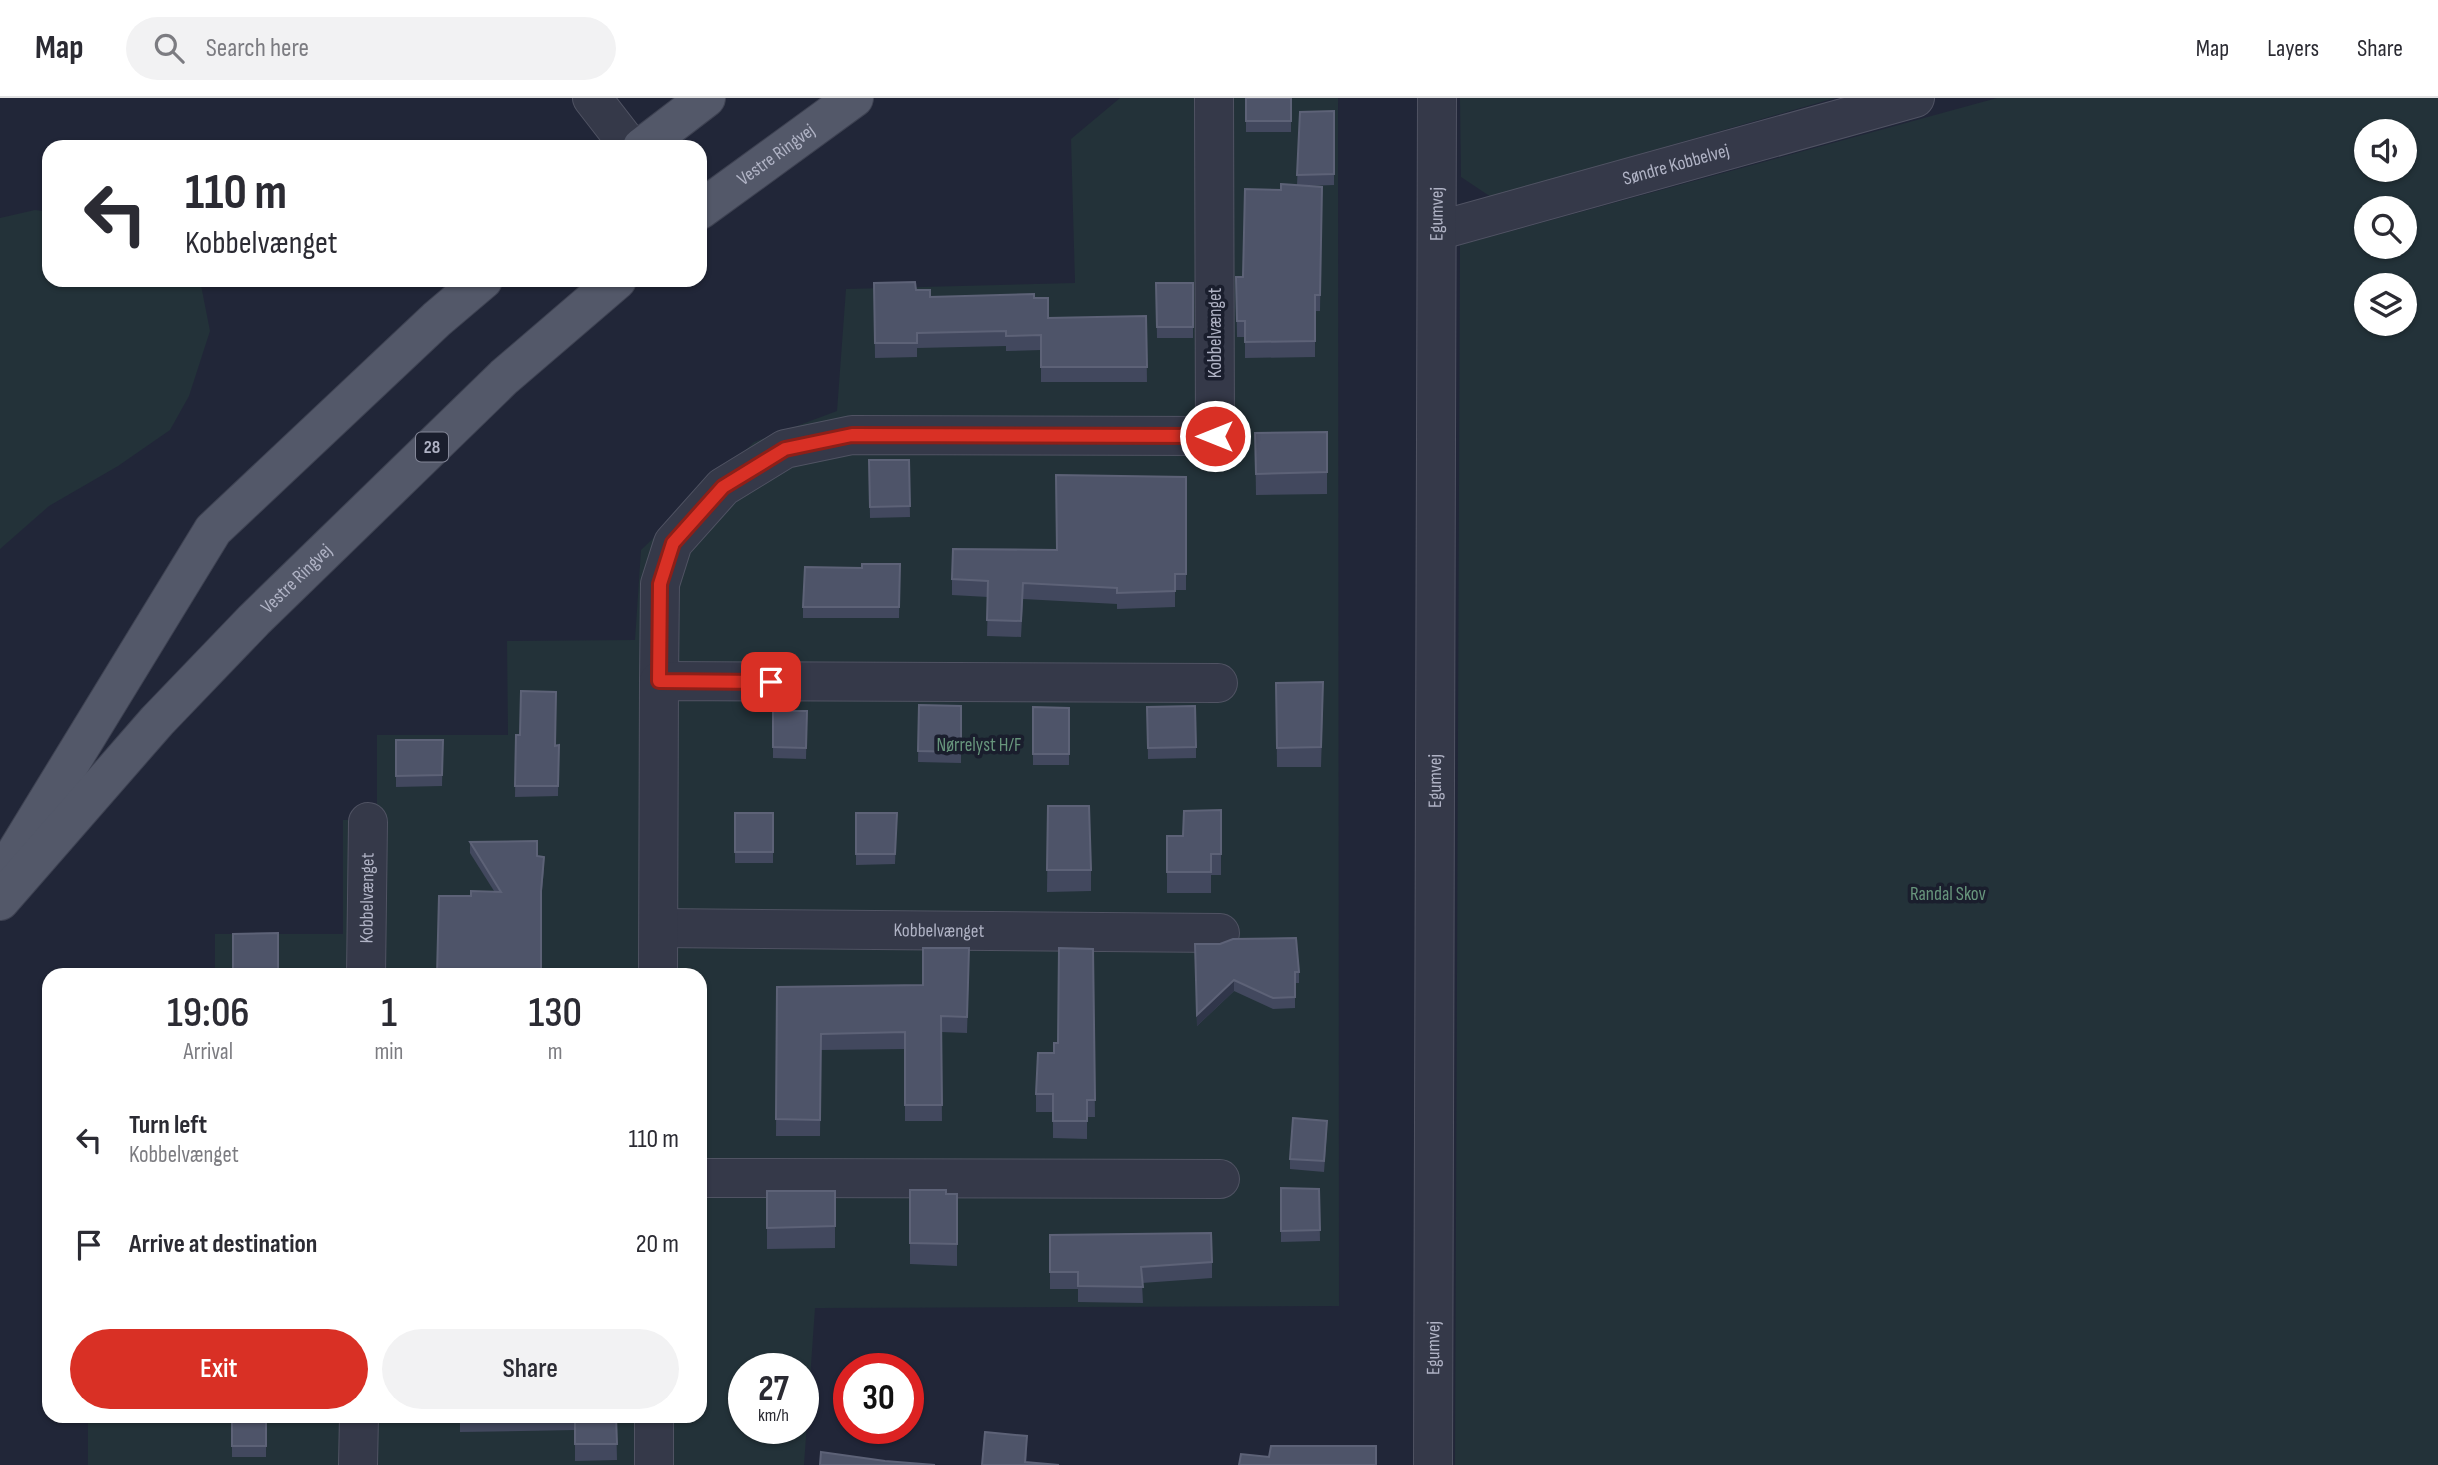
<!DOCTYPE html>
<html lang="en">
<head>
<meta charset="utf-8">
<style>
  :root { --surface:#fff; --page:#f2f2f3; --text:#2b2b33; --muted:#7c7c81; --line:#e1e1e2; --accent:#d93025 }
  body { margin:0; font-family:"Sofia Sans Condensed",sans-serif; background:var(--page); color:var(--text); height:100vh; display:flex; flex-direction:column; font-size:26px; white-space:nowrap }
  * { box-sizing:border-box; margin:0 }
  p { font-size:23px; color:var(--muted) }
  .icon { flex:none; width:38px; height:38px; fill:none; stroke:currentColor; stroke-width:2; stroke-linecap:round; stroke-linejoin:round }
  .map { position:relative; flex:1; overflow:hidden }
  .panel { position:absolute; left:42px; top:870px; width:665px; height:455px; display:flex; flex-direction:column; background:var(--surface); border-radius:21px; box-shadow:0 2px 5px #0004 }
  .panel>* { flex:none }
  .banner { position:absolute; left:42px; top:42px; width:665px; height:147px; border-radius:21px; box-shadow:0 2px 5px #0004; background:#fff; color:var(--text); overflow:hidden }
  .controls { position:absolute; left:2354px; top:21px; display:grid; gap:14px }
  .controls a { display:grid; place-items:center; width:63px; height:63px; border-radius:50%; background:var(--surface); box-shadow:0 2px 5px #0004; font-size:35px }
  .speed { position:absolute; left:728px; top:1255px; display:flex; gap:14px; font-size:35px; font-weight:700; text-align:center }
  .speed>* { display:grid; place-content:center; width:91px; height:91px; border-radius:50%; background:var(--surface); box-shadow:0 2px 5px #0004; line-height:1 }
  .speed small { font-size:18px; font-weight:400 }
  .speed .limit { border:10px solid #d22; background:#fff; color:#111 }
  .pin { position:absolute; display:grid; place-items:center; width:60px; height:60px; color:#fff; margin:-30px; border-radius:14px; box-shadow:0 4px 10px #0006 }
  .me { position:absolute; width:77px; margin:-38px; rotate:270deg; stroke-linejoin:round; filter:drop-shadow(0 0 5px #0008) }
  .turn { display:flex; align-items:center; gap:24px; height:147px; padding:0 28px; font-size:32px }
  .turn .icon { width:91px; height:91px; stroke-width:2.5 }
  .turn b { display:block; font-size:49px; line-height:60px }
  .eta { display:flex; justify-content:space-evenly; align-items:center; height:119px; text-align:center }
  .eta b { font-size:42px; font-weight:600; line-height:49px }
  .cta { display:flex; gap:14px; margin-top:auto; padding:14px 28px }
  .cta a { flex:1; height:80px; border-radius:42px; background:var(--accent); color:#fff; font-size:28px; font-weight:600; line-height:80px; text-align:center }
  .cta a+a { background:var(--page); color:var(--text) }
  ul { padding:0; list-style:none }
  li { display:flex; align-items:center; gap:21px; height:105px; padding:0 28px }
  li div { flex:1 }
  li b { display:block; font-size:26px }
  li em { font-style:normal }
  header { display:flex; align-items:center; gap:42px; box-sizing:border-box; height:98px; padding:0 35px; background:var(--surface); border-bottom:2px solid var(--line) }
  header strong { font-size:33px }
  nav { display:flex; gap:38px; margin-inline-start:auto; font-size:24px }
  .search { width:490px; height:63px; background:var(--page); display:flex; align-items:center; gap:18px; box-sizing:border-box; padding:0 24px; border-radius:38px; color:var(--muted); font-size:26px }
  .map>svg:first-child { display:block }
  .green { fill:#233239; fill-rule:evenodd }
  .lines { fill:none; stroke-linecap:round; stroke-linejoin:round }
  .minor-casing { stroke:#505363; stroke-width:40 }
  .primary-casing { stroke:#3e4252; stroke-width:40 }
  .minor { stroke:#353949; stroke-width:38 }
  .primary { stroke:#535869; stroke-width:38 }
  .wall { fill:#42485e }
  .shaded-wall { fill:#30364a }
  .building { fill:#4e5469; stroke:#5d6277; stroke-width:2 }
  .route-casing { stroke:#8d1f18; stroke-width:18 }
  .route { stroke:#d93025; stroke-width:12 }
  .labels { text-anchor:middle; dominant-baseline:central; stroke-width:7; stroke-linejoin:round; paint-order:stroke }
  .shield { fill:#1a1e2d; stroke:#838697; stroke-width:2 }
  .shield-label { font-size:18px; font-weight:bold; fill:#b0b3c5 }
  .street-label { font-size:19px; fill:#b0b3c5; stroke:#1a1e2d }
  .park-label { font-size:19px; fill:#67957c; stroke:#1a1e2d }
</style>
</head>
<body>
<header>
<strong>Map</strong>
<div class="search"><svg class="icon" aria-label="search" viewBox="0 0 24 24"><circle cx="10" cy="10" r="6"/><path d="M15 15l6 6"/></svg>Search here</div>
<nav><a>Map</a><a>Layers</a><a>Share</a></nav>
</header>
<div class="map">
<svg width="2438" height="1367" viewBox="0 0 2438 1367">
  <rect width="100%" height="100%" fill="#212638"/>
  <g class="green">
    <path d="M1120 0H1338L1339 1208 815 1210 804 1367H88V1318H700V877H215V836H343V722L377 721V637H508L507 543 635 542 641 452 754 344 837 313 846 191 1075 185 1071 41ZM744 1270H803V1330H744Z"/>
    <polygon points="1460,0 1835,0 1491,99 1461,79"/>
    <path d="M1997 0H2438V1367H1455L1460 147ZM2366 33H2404V72H2366ZM2366 110H2404V149H2366ZM2366 187H2404V226H2366Z"/>
    <polygon points="35,112 49,114 49,182 200,182 210,233 189,298 170,332 118,368 49,408 0,451 0,120"/>
  </g>
  <g class="lines">
    <defs>
      <g id="minor">
        <polyline points="592,0 630,49"/>
        <path id="s1" d="M1437 133 1915 0"/>
        <polyline points="659,583 660,486 673,445 723,389 785,351 852,337 1215,338 1214,0"/>
        <path id="s2" d="M659 830 1220 835"/>
        <path id="s3" d="M366 877 368 724"/>
        <polyline points="658,877 659,583 1218,585"/>
        <polyline points="700,1080 1220,1081"/>
        <polyline points="358,1367 359,1318"/>
        <polyline points="654,1367 654,1318"/>
        <path id="s4" d="M1433 1367 1437 0"/>
      </g>
      <g id="primary">
        <polyline points="642,49 706,0"/>
        <path id="s5" d="M700 112 854 0"/>
        <polyline points="10,764 213,432 437,221 483,182"/>
        <path id="s6" d="M0 803 157 623 254 522 504 279 617 182"/>
      </g>
    </defs>
    <use href="#minor" class="minor-casing"/>
    <use href="#primary" class="primary-casing"/>
    <use href="#minor" class="minor"/>
    <use href="#primary" class="primary"/>
  </g>
  <g class="wall">
    <rect x="1246" y="0" width="45" height="34"/>
    <polygon points="1334,13 1334,87 1305,88 1322,89 1320,213 1315,213 1315,259 1245,260 1245,239 1237,239 1236,179 1243,179 1281,92 1297,87 1300,14"/>
    <polygon points="874,185 916,192 930,199 1034,200 1048,220 1146,218 1147,284 1041,284 1041,252 1006,253 1006,248 917,250 917,259 875,260"/>
    <polygon points="1156,185 1193,185 1193,240 1157,240"/>
    <polygon points="1327,334 1327,396 1256,397 1255,335"/>
    <polygon points="869,362 909,362 910,419 870,420"/>
    <polygon points="1186,379 1186,492 1175,492 1175,509 1117,511 1117,506 1023,501 1021,539 987,538 988,499 952,497 952,481 1057,452"/>
    <polygon points="900,466 899,520 803,520 803,509 862,470"/>
    <polygon points="1276,585 1323,604 1321,669 1277,669"/>
    <polygon points="919,607 961,608 961,665 918,664"/>
    <polygon points="1033,609 1069,610 1069,667 1033,667"/>
    <polygon points="1147,609 1196,649 1196,660 1148,661"/>
    <polygon points="773,613 807,613 806,661 773,660"/>
    <polygon points="516,637 559,647 558,698 515,699"/>
    <polygon points="396,642 443,642 442,688 396,689"/>
    <polygon points="1048,708 1091,772 1091,793 1047,794"/>
    <polygon points="1221,712 1221,777 1211,777 1211,795 1167,795 1167,738 1183,738"/>
    <rect x="735" y="715" width="38" height="50"/>
    <polygon points="856,715 897,715 895,766 856,767"/>
    <polygon points="470,744 537,758 544,770 541,804 494,793 470,755"/>
    <polygon points="1195,846 1299,874 1299,885 1295,885 1295,910 1273,911 1234,893 1197,928"/>
    <polygon points="1093,851 1095,1019 1087,1019 1087,1041 1053,1040 1053,1014 1036,1014 1036,996 1058,945"/>
    <polygon points="969,867 967,935 941,934 942,1023 905,1023 905,951 821,952 820,1038 776,1038 777,889 923,887"/>
    <polygon points="1327,1033 1324,1074 1290,1071 1290,1061"/>
    <polygon points="1281,1090 1319,1091 1320,1143 1281,1144"/>
    <polygon points="910,1092 957,1096 957,1168 910,1166"/>
    <polygon points="767,1093 835,1093 835,1150 767,1151"/>
    <polygon points="1050,1137 1212,1164 1212,1180 1142,1185 1143,1205 1078,1204 1078,1191 1050,1191"/>
    <rect x="232" y="1318" width="34" height="41"/>
    <polygon points="460,1318 616,1318 617,1362 575,1363 575,1332 460,1334"/>
  </g>
  <g class="shaded-wall">
    <polygon points="1234,882 1234,893 1197,928 1197,917"/>
    <polygon points="1027,1338 1027,1358 1026,1367 1025,1367"/>
  </g>
  <g class="building">
    <rect x="1246" y="0" width="45" height="23"/>
    <polygon points="1334,13 1334,76 1297,77 1300,14"/>
    <polygon points="1281,86 1322,89 1320,197 1315,197 1315,243 1245,244 1245,223 1237,223 1236,179 1243,179 1245,91 1281,92"/>
    <polygon points="915,184 916,192 930,192 930,199 1034,196 1034,200 1048,200 1048,220 1146,218 1147,269 1041,269 1041,237 1006,238 1006,233 917,235 917,245 875,245 874,185"/>
    <polygon points="1156,185 1193,185 1193,229 1157,229"/>
    <polygon points="1327,334 1327,374 1256,376 1255,335"/>
    <polygon points="869,362 909,362 910,408 870,409"/>
    <polygon points="1056,377 1186,379 1186,476 1175,476 1175,493 1117,495 1117,490 1023,485 1021,523 987,522 988,483 952,481 953,451 1057,452"/>
    <polygon points="862,466 900,466 899,509 803,509 805,469 862,470"/>
    <polygon points="1323,584 1321,649 1277,650 1276,585"/>
    <polygon points="521,593 556,594 555,648 559,647 558,688 515,688 516,637 520,637"/>
    <polygon points="919,607 961,608 961,654 918,653"/>
    <polygon points="1195,608 1196,649 1148,650 1147,609"/>
    <polygon points="1033,609 1069,610 1069,656 1033,656"/>
    <polygon points="773,613 807,613 806,650 773,649"/>
    <polygon points="396,642 443,642 442,677 396,678"/>
    <polygon points="1048,708 1089,708 1091,772 1047,772"/>
    <polygon points="1221,712 1221,756 1211,756 1211,774 1167,774 1167,738 1183,738 1184,713"/>
    <rect x="735" y="715" width="38" height="39"/>
    <polygon points="856,715 897,715 895,756 856,756"/>
    <polygon points="537,743 537,758 544,759 541,793 541,877 437,877 439,798 471,798 471,793 501,794 470,744"/>
    <polygon points="278,835 278,877 233,877 233,836"/>
    <polygon points="1296,840 1299,874 1295,874 1295,899 1273,900 1234,882 1197,917 1195,846 1220,846 1233,841"/>
    <polygon points="923,850 969,850 967,919 941,918 942,1007 905,1007 905,934 821,936 820,1022 776,1021 777,889 923,887"/>
    <polygon points="1059,850 1093,851 1095,1002 1087,1002 1087,1023 1053,1023 1053,996 1036,996 1038,955 1054,955 1054,945 1058,945"/>
    <polygon points="1293,1020 1327,1023 1324,1063 1290,1061"/>
    <polygon points="1281,1090 1319,1091 1320,1132 1281,1133"/>
    <polygon points="910,1092 946,1092 946,1096 957,1096 957,1146 910,1145"/>
    <polygon points="767,1093 835,1093 835,1128 767,1130"/>
    <polygon points="1211,1135 1212,1164 1141,1169 1143,1189 1078,1188 1078,1174 1050,1174 1050,1137"/>
    <rect x="232" y="1318" width="34" height="30"/>
    <polygon points="575,1318 616,1318 617,1346 575,1346"/>
    <polygon points="985,1334 1027,1338 1025,1364 1059,1367 982,1367"/>
    <polygon points="1271,1348 1376,1348 1376,1367 1239,1367 1241,1356 1269,1359"/>
    <polygon points="821,1354 885,1363 935,1367 820,1367"/>
  </g>
  <g class="lines">
    <defs>
      <polyline id="route" points="771,584 659,583 660,486 673,445 723,389 785,351 852,337 1215,338"/>
    </defs>
    <use href="#route" class="route-casing"/>
    <use href="#route" class="route"/>
  </g>
  <g class="labels">
    <rect class="shield" x="416" y="334.5" width="32" height="29" rx="5"/>
    <g class="shield-label">
      <text x="432" y="349">28</text>
    </g>
    <g class="street-label">
      <text stroke="none"><textPath href="#s5" startOffset="94">Vestre Ringvej</textPath></text>
      <text stroke="none"><textPath href="#s1" startOffset="248">Søndre Kobbelvej</textPath></text>
      <text stroke="none"><textPath href="#s4" startOffset="1251">Egumvej</textPath></text>
      <text transform="translate(1215 235) rotate(-90)">Kobbelvænget</text>
      <text stroke="none"><textPath href="#s6" startOffset="438">Vestre Ringvej</textPath></text>
      <text stroke="none"><textPath href="#s4" startOffset="684">Egumvej</textPath></text>
      <text stroke="none"><textPath href="#s3" startOffset="77">Kobbelvænget</textPath></text>
      <text stroke="none"><textPath href="#s2" startOffset="280">Kobbelvænget</textPath></text>
      <text stroke="none"><textPath href="#s4" startOffset="117">Egumvej</textPath></text>
    </g>
    <g class="park-label">
      <text x="979" y="647">Nørrelyst H/F</text>
      <text x="1948" y="796">Randal Skov</text>
    </g>
  </g>
</svg>
<div class="controls">
<a><svg class="icon" aria-label="sound" viewBox="0 0 24 24"><path d="M4 9h4l5-4v14l-5-4H4zM17 9q2 3 0 6"/></svg></a>
<a><svg class="icon" aria-label="search" viewBox="0 0 24 24"><circle cx="10" cy="10" r="6"/><path d="M15 15l6 6"/></svg></a>
<a><svg class="icon" aria-label="layers" viewBox="0 0 24 24"><path d="M12 4l9 5-9 5-9-5zM3 14l9 5 9-5"/></svg></a>
</div>
<div class="speed"><div>27<small>km/h</small></div><div class="limit">30</div></div>
<div class="pin" style="left:771px;top:584px;background:#d93025"><svg class="icon" aria-label="arrive" viewBox="0 0 24 24"><path d="M6 21V4h12l-3 4 3 4H6"/></svg></div>
<svg class="me" style="left:1215px;top:338px" viewBox="-20 -20 40 40"><circle r="17" fill="#d93025" stroke="#fff" stroke-width="3"/><path d="M0-11L8 9 0 5-8 9z" fill="#fff"/></svg>
<div class="banner">
<div class="turn"><svg class="icon" aria-label="left" viewBox="0 0 24 24"><path d="M17 20v-9H6M10 6l-5 5 5 5"/></svg><div><b>110 m</b>Kobbelvænget</div></div>
</div>
<section class="panel">
<div class="eta">
<div><b>19:06</b><p>Arrival</p></div>
<div><b>1</b><p>min</p></div>
<div><b>130</b><p>m</p></div>
</div>
<ul>
<li><svg class="icon" aria-label="left" viewBox="0 0 24 24"><path d="M17 20v-9H6M10 6l-5 5 5 5"/></svg><div><b>Turn left</b><p>Kobbelvænget</p></div><em>110 m</em></li>
<li><svg class="icon" aria-label="arrive" viewBox="0 0 24 24"><path d="M6 21V4h12l-3 4 3 4H6"/></svg><div><b>Arrive at destination</b></div><em>20 m</em></li>
</ul>
<div class="cta"><a>Exit</a><a>Share</a></div>
</section>
</div>
</body>
</html>
